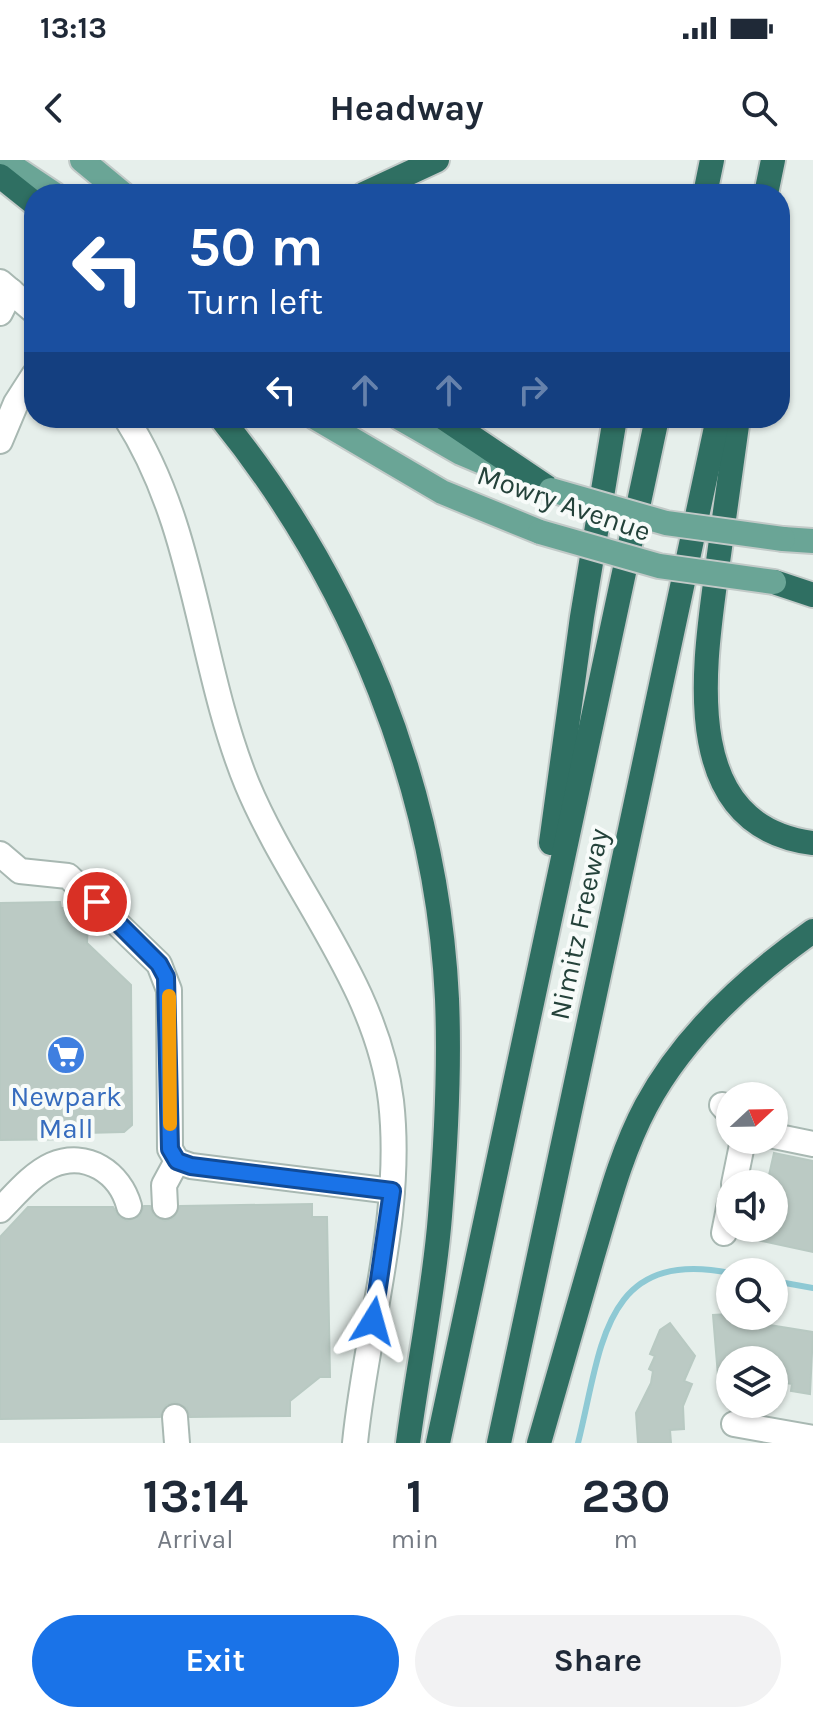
<!DOCTYPE html>
<html lang="en">
<head>
<meta charset="utf-8">
<style>
  :root { --surface:#fff; --page:#f2f2f3; --text:#1f2937; --muted:#747a83; --accent:#1a73e8 }
  body { margin:0; font-family:Karla,sans-serif; background:var(--page); color:var(--text); height:100vh; display:flex; flex-direction:column; font-size:30px; white-space:nowrap }
  * { box-sizing:border-box; margin:0 }
  p { font-size:26px; color:var(--muted) }
  .icon { flex:none; width:44px; height:44px; fill:none; stroke:currentColor; stroke-width:2; stroke-linecap:round; stroke-linejoin:round }
  .map { position:relative; height:1283px; overflow:hidden }
  .details { display:flex; flex-direction:column; background:var(--surface); flex:1 }
  .details>* { flex:none }
  .guide { position:absolute; left:24px; top:24px; width:766px; height:244px; border-radius:32px; box-shadow:0 2px 6px #0004; background:#1a4fa0; color:#fff; overflow:hidden }
  .needle { width:52px; rotate:68deg }
  .buttons { position:absolute; left:716px; top:922px; display:grid; gap:16px }
  .buttons a { display:grid; place-items:center; width:72px; height:72px; border-radius:50%; background:var(--surface); box-shadow:0 2px 6px #0004; font-size:40px }
  .pin { position:absolute; display:grid; place-items:center; width:68px; height:68px; color:#fff; margin:-34px; border:4px solid #fff; border-radius:50%; box-shadow:0 2px 8px #0007 }
  .me { position:absolute; width:88px; margin:-44px; rotate:8deg; stroke-linejoin:round; filter:drop-shadow(0 0 6px #0008) }
  .turn { display:flex; align-items:center; gap:28px; height:168px; padding:0 32px; font-size:36px }
  .turn .icon { width:104px; height:104px; stroke-width:2.5 }
  .turn b { display:block; font-size:56px; line-height:68px }
  .lanes { display:flex; align-items:center; height:76px; padding:0 32px; background:#0003; justify-content:center; gap:40px; direction:ltr }
  .lanes .off { opacity:.35 }
  .eta { display:flex; justify-content:space-evenly; align-items:center; height:136px; text-align:center }
  .eta b { font-size:48px; font-weight:700; line-height:56px }
  .button { display:flex; gap:16px; margin-top:auto; padding:16px 32px }
  .button a { flex:1; height:92px; border-radius:48px; background:var(--accent); color:#fff; font-size:32px; font-weight:700; line-height:92px; text-align:center }
  .button a+a { background:var(--page); color:var(--text) }
  .status { display:flex; justify-content:space-between; align-items:center; height:56px; padding:0 40px; background:var(--surface); direction:ltr }
  .status svg { height:22px; fill:currentColor }
  header { display:flex; justify-content:space-between; align-items:center; height:104px; padding:0 32px; background:var(--surface); font-size:36px; font-weight:700 }
  .map>svg:first-child { display:block }
  .lines { fill:none; stroke-linecap:round; stroke-linejoin:round }
  .stream { stroke:#8ec9d4; stroke-width:6 }
  .building { fill:#bbcac4; stroke:#b8c9c2; stroke-width:2 }
  .minor-casing { stroke:#a8b8b2; stroke-width:28 }
  .major-casing { stroke:#c2cac8; stroke-width:28 }
  .highway-casing { stroke:#c2cac8; stroke-width:28 }
  .minor { stroke:#fff; stroke-width:24 }
  .major { stroke:#6aa596; stroke-width:24 }
  .highway { stroke:#2f6f62; stroke-width:24 }
  .major-bridge-casing { stroke:#c2cac8; stroke-width:28; stroke-linecap:butt }
  .major-bridge { stroke:#6aa596; stroke-width:24 }
  .route-casing { stroke:#114b97; stroke-width:20 }
  .route { stroke:#1a73e8; stroke-width:14 }
  .slow { stroke:#f59e0b; stroke-width:14 }
  .labels { text-anchor:middle; dominant-baseline:central; stroke-width:8; stroke-linejoin:round; paint-order:stroke }
  .street-label { font-size:28px; fill:#24423a; stroke:#f7fbf9 }
  .shop-label { font-size:28px; fill:#366cbe; stroke:#f7fbf9 }
</style>
</head>
<body>
<div class="status"><b>13:13</b><svg viewBox="0 0 49 12"><path d="M0 12V9h3v3zM5 12V6h3v6zM10 12V3h3v9zM15 12V0h3v12zM26 1h20v11H26zM47 4h2v5h-2z"/></svg></div>
<header><svg class="icon" aria-label="back" viewBox="0 0 24 24"><path d="M15 5l-7 7 7 7"/></svg>Headway<svg class="icon" aria-label="search" viewBox="0 0 24 24"><circle cx="10" cy="10" r="6"/><path d="M15 15l6 6"/></svg></header>
<div class="map">
<svg width="813" height="1283" viewBox="0 0 813 1283">
  <rect width="100%" height="100%" fill="#e6efeb"/>
  <g class="lines">
    <g class="stream">
      <polyline points="774,1121 813,1128"/>
      <path d="M578 1283C602 1188 602 1088 730 1113"/>
    </g>
  </g>
  <g class="building">
    <polygon points="60,742 61,748 71,748 88,764 87,783 131,825 132,965 124,972 84,973 81,979 0,980 0,743"/>
    <polygon points="774,993 813,1001 813,1092 739,1076 740,1068 774,1068 774,1024 767,1024"/>
    <polygon points="312,1044 312,1057 327,1057 330,1217 320,1217 290,1241 290,1256 190,1257 187,1248 175,1242 166,1245 160,1257 0,1259 0,1077 28,1047 113,1047 119,1057 127,1061 140,1056 144,1046 150,1046 153,1055 165,1061 174,1058 180,1046"/>
    <polygon points="730,1154 744,1156 744,1161 813,1172 810,1234 791,1231 792,1224 774,1221 774,1200 730,1200 730,1228 719,1228 713,1155"/>
    <polygon points="670,1163 695,1196 684,1221 692,1224 683,1246 684,1269 670,1270 671,1283 638,1283 636,1253 651,1223 653,1211 649,1209 655,1196 650,1194 660,1170"/>
  </g>
  <g class="lines">
    <defs>
      <g id="minor">
        <polyline points="0,122 34,151"/>
        <polyline points="0,153 11,131"/>
        <path d="M126 258C197 369 198 504 247 624 291 730 377 824 391 941 404 1055 366 1170 355 1283"/>
        <polyline points="0,281 16,243 34,215"/>
        <polyline points="0,694 20,711 68,716 159,804 169,830 170,989 177,1001 191,1006 392,1031"/>
        <polyline points="722,945 730,954"/>
        <polyline points="774,976 813,984"/>
        <polyline points="734,1024 743,980"/>
        <polyline points="165,1046 164,1025 177,1001"/>
        <path d="M0 1050C15 1035 32 1014 52 1005 87 990 120 1013 129 1046"/>
        <polyline points="724,1073 730,1043"/>
        <polyline points="175,1257 177,1283"/>
        <polyline points="734,1264 813,1278"/>
      </g>
      <g id="major">
        <polyline points="3,0 54,34"/>
        <polyline points="82,0 123,34"/>
        <polyline points="316,258 442,332 540,372"/>
        <polyline points="400,258 461,293 534,324"/>
        <polyline points="783,379 813,381"/>
      </g>
      <g id="highway">
        <polyline points="0,16 34,43"/>
        <polyline points="364,34 437,0"/>
        <polyline points="705,34 712,0"/>
        <polyline points="766,34 773,0"/>
        <path d="M221 258C353 421 437 628 447 839 450 911 446 984 440 1056 434 1132 418 1207 408 1283"/>
        <polyline points="444,258 551,330"/>
        <path d="M738 258C731 308 724 359 717 409 704 505 677 666 813 683"/>
        <polyline points="774,422 813,435"/>
        <polyline points="551,683 582,457 615,258"/>
        <polyline points="438,1283 657,258"/>
        <polyline points="499,1283 718,258"/>
        <path d="M539 1283C557 1220 575 1158 593 1095 608 1045 621 993 646 946 684 875 748 817 813 771"/>
      </g>
    </defs>
    <use href="#minor" class="minor-casing"/>
    <use href="#major" class="major-casing"/>
    <use href="#highway" class="highway-casing"/>
    <use href="#minor" class="minor"/>
    <use href="#major" class="major"/>
    <use href="#highway" class="highway"/>
    <defs>
      <g id="major-bridge">
        <polyline points="551,330 666,363 783,379"/>
        <polyline points="540,372 659,406 774,422"/>
      </g>
    </defs>
    <use href="#major-bridge" class="major-bridge-casing"/>
    <use href="#major-bridge" class="major-bridge"/>
  </g>
  <g class="lines">
    <defs>
      <polyline id="route" points="97,742 159,804 166,817 170,989 177,1001 191,1006 392,1031 373,1161"/>
    </defs>
    <use href="#route" class="route-casing"/>
    <use href="#route" class="route"/>
    <polyline class="slow" points="169,836 170,964"/>
  </g>
  <defs>
    <symbol id="supermarket-disc" viewBox="-11 -11 22 22"><circle r="9.5" fill="#3f7fe0" stroke="#f7fbf9"/><path d="M-6-5.5h2.5l.6 2H6L4.5 2H-2.5L-4.4-4H-6ZM-1.5 3.2a1.3 1.3 0 1 0 .1 0ZM3 3.2a1.3 1.3 0 1 0 .1 0Z" fill="#fff"/></symbol>
  </defs>
  <g fill-rule="evenodd">
    <use href="#supermarket-disc" x="44" y="873" width="44" height="44"/>
  </g>
  <g class="labels">
    <g class="street-label">
      <text transform="translate(564 343) rotate(19)">Mowry Avenue</text>
      <text transform="translate(579 764) rotate(-78)">Nimitz Freeway</text>
    </g>
    <g class="shop-label">
      <text x="66" y="936">Newpark<tspan x="66" dy="32">Mall</tspan></text>
    </g>
  </g>
</svg>
<div class="buttons">
<a><svg class="needle" viewBox="-14 -14 28 28"><path d="M0-13l5 13h-10z" fill="#e53935"/><path d="M0 13l5-13h-10z" fill="#747a83"/></svg></a>
<a><svg class="icon" aria-label="sound" viewBox="0 0 24 24"><path d="M4 9h4l5-4v14l-5-4H4zM17 9q2 3 0 6"/></svg></a>
<a><svg class="icon" aria-label="search" viewBox="0 0 24 24"><circle cx="10" cy="10" r="6"/><path d="M15 15l6 6"/></svg></a>
<a><svg class="icon" aria-label="layers" viewBox="0 0 24 24"><path d="M12 4l9 5-9 5-9-5zM3 14l9 5 9-5"/></svg></a>
</div>
<div class="pin" style="left:97px;top:742px;background:#d93025"><svg class="icon" aria-label="arrive" viewBox="0 0 24 24"><path d="M6 21V4h12l-3 4 3 4H6"/></svg></div>
<svg class="me" style="left:373px;top:1161px" viewBox="-20 -20 40 40"><path d="M0-17L14 15 0 8-14 15z" fill="#1a73e8" stroke="#fff" stroke-width="4"/></svg>
<div class="guide">
<div class="turn"><svg class="icon" aria-label="left" viewBox="0 0 24 24"><path d="M17 20v-9H6M10 6l-5 5 5 5"/></svg><div><b>50 m</b>Turn left</div></div>
<div class="lanes"><svg class="icon" aria-label="left" viewBox="0 0 24 24"><path d="M17 20v-9H6M10 6l-5 5 5 5"/></svg><svg class="icon off" aria-label="ahead" viewBox="0 0 24 24"><path d="M12 20V5M6 11l6-6 6 6"/></svg><svg class="icon off" aria-label="ahead" viewBox="0 0 24 24"><path d="M12 20V5M6 11l6-6 6 6"/></svg><svg class="icon off" aria-label="right" viewBox="0 0 24 24"><path d="M7 20v-9h11M14 6l5 5-5 5"/></svg></div>
</div>
</div>
<section class="details">
<div class="eta">
<div><b>13:14</b><p>Arrival</p></div>
<div><b>1</b><p>min</p></div>
<div><b>230</b><p>m</p></div>
</div>
<div class="button"><a>Exit</a><a>Share</a></div>
</section>
</body>
</html>
